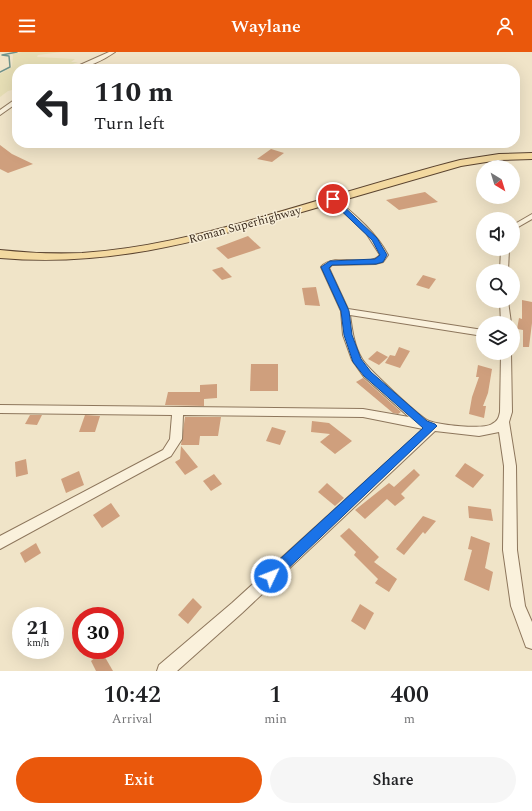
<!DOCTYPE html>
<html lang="en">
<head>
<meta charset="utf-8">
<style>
  :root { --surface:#fff; --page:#f6f6f6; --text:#202124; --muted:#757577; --accent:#ea580c }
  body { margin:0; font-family:Spectral,serif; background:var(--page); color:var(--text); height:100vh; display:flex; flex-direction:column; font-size:15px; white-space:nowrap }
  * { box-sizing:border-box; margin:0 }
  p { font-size:13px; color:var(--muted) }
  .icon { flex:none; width:22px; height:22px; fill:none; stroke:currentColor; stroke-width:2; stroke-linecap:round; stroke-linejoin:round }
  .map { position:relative; height:619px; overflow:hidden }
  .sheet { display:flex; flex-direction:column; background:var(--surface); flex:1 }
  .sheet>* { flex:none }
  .banner { position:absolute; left:12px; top:12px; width:508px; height:84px; border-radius:16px; box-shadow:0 4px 16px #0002; background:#fff; color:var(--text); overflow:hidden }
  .needle { width:26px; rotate:142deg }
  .fabs { position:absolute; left:476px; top:108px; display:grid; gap:8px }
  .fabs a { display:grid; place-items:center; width:44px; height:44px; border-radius:50%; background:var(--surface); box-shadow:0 4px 16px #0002; font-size:20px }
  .speed { position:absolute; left:12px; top:555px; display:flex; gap:8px; font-size:20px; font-weight:700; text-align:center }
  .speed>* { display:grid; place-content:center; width:52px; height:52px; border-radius:50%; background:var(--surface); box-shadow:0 4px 16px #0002; line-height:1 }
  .speed small { font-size:10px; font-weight:400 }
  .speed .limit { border:6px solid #d22; background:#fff; color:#111 }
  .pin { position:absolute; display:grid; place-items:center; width:34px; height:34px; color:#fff; margin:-17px; border:2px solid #fff; border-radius:50%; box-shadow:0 1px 4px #0007 }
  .me { position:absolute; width:44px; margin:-22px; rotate:47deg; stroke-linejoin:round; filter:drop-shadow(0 0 3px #0008) }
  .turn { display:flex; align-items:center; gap:14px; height:84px; padding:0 16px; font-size:18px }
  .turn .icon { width:52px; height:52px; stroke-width:2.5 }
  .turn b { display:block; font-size:28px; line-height:34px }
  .eta { display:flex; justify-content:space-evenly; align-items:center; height:68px; text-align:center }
  .eta b { font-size:24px; font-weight:600; line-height:28px }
  .cta { display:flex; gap:8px; margin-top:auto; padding:8px 16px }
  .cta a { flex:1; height:46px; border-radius:24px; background:var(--accent); color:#fff; font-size:16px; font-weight:600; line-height:46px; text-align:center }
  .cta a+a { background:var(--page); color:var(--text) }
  header { display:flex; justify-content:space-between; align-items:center; height:52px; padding:0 16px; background:var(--accent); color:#fff; font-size:18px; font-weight:600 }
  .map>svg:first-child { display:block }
  .farmland { fill:#e6deb5 }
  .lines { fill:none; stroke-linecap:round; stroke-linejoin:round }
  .stream { stroke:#6f938a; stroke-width:1.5 }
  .building { fill:#cf9f7d }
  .minor-casing { stroke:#8d765c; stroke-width:2 }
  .tertiary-casing { stroke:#8d765c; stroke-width:2 }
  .primary-casing { stroke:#5b4430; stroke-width:2 }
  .minor { fill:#faf1dc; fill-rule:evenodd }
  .tertiary { fill:#faf1dc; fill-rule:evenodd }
  .primary { fill:#f3d9a0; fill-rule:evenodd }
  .route { fill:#1a73e8; stroke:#114b97 }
  .labels { text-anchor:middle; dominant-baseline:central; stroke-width:3; stroke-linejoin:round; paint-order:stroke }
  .far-street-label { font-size:12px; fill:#3d2e20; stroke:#f7eed8 }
</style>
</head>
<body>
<header><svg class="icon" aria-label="menu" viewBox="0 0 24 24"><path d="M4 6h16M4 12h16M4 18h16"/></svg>Waylane<svg class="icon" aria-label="person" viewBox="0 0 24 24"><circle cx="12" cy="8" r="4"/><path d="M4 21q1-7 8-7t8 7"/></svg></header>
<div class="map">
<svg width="532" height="619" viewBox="0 0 532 619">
  <rect width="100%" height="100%" fill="#f0e4c8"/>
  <polygon class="farmland" points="22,0 62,0 38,3 37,5 75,7 71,10 78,10 59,17 17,17 17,37 8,39 0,45 0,22 12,15 13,3 12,2"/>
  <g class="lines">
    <polyline class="stream" points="0,20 10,15 9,4 2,3 17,0"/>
  </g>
  <g class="building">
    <polygon points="0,93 12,102 33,112 8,121 0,117"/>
    <polygon points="271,97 284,101 272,110 257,107"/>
    <polygon points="425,140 438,150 399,158 386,148"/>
    <polygon points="248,184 261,196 228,207 216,196"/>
    <polygon points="222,215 232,225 222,228 212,218"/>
    <polygon points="423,223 436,227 429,237 416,233"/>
    <polygon points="316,235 320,254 305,253 302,236"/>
    <polygon points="522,248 532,250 532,271 529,295 523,295 523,278 517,277 519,266 522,267"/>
    <polygon points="399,295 410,299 400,316 385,311 390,303 395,304"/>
    <polygon points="377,299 388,305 379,313 368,307"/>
    <polygon points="251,312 278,312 278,339 250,339"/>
    <polygon points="478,313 492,317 488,341 483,354 486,354 484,366 469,362 472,345 479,325 476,325"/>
    <polygon points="363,326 401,360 398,362 393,361 356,330"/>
    <polygon points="217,332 217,346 204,347 204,354 165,353 168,340 200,340 200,333"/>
    <polygon points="30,363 42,363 37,373 25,372"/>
    <polygon points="85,363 100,364 95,380 79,380"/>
    <polygon points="185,365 221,365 218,384 200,384 199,393 181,393"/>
    <polygon points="312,369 329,371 352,389 335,402 320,390 330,382 311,380"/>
    <polygon points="272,375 286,379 280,393 266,389"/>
    <polygon points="181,394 198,415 185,423 175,410 180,407"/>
    <polygon points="26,407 28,422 16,425 15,410"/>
    <polygon points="465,411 484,423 473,436 455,424"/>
    <polygon points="414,417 420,423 401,442 405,446 395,454 387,447 365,467 355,458 389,431 394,435"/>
    <polygon points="79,419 84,433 66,441 61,427"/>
    <polygon points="214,422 222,432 211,439 203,429"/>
    <polygon points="327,431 344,446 335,454 318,440"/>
    <polygon points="111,451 120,464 102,476 93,463"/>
    <polygon points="468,454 491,457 493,469 469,466"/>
    <polygon points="423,464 436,469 425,482 423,480 404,503 396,497"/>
    <polygon points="349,476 379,505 374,510 397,527 389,540 375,531 378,527 354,503 356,500 340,484"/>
    <polygon points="471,484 490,491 485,516 493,520 489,539 464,528 472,498 468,497"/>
    <polygon points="36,491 41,501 25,511 20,501"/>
    <polygon points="193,546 202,555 188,572 178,563"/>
    <polygon points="360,552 374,561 365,578 351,569"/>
    <polygon points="102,600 113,619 96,619 91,609"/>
  </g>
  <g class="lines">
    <defs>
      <g id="minor">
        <path d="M331 146H335C355 163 375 179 388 203L383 210 375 212 332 213 329 216 348 257 483 278V284L350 263C352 277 354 294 362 307 366 315 421 366 429 369 440 373 482 378 492 372 498 369 499 365 500 360L501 301H511L512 360 509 370 516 414 517 498 525 554 532 570V597L526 595 511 554 503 498 504 414 499 380 479 384 435 379 242 561 177 619H157L159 613 232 551 423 377 363 365 183 363 182 387 171 404 0 497V484L163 398 170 387 172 363 0 361V353L363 357 409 365 364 325 352 308 343 283 341 259 321 215C335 199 368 217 380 203L366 181 331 148Z"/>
        <polygon points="532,162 532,167 513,178 513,173"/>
        <polygon points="501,197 509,197 508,219 500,219"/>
        <polygon points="500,249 508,249 511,271 501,271"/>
      </g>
      <g id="tertiary">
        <path d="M109 0H115C104 8 85 17 71 17Z"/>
        <polygon points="17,46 17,51 0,63 0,58"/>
      </g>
      <path id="primary" d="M532 101V107L499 108 461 114C406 130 350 146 295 162 193 191 107 215 0 206V198C27 201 54 202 82 201 143 197 203 182 262 165 328 146 394 125 460 108L499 102Z"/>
    </defs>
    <use href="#minor" class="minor-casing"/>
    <use href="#tertiary" class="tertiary-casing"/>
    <use href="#primary" class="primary-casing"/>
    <use href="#minor" class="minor"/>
    <use href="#tertiary" class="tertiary"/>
    <use href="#primary" class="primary"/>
  </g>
  <polygon class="route" points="331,146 335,146 377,186 387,203 383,210 376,212 332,213 329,216 349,259 352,283 361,307 371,320 427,369 435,372 437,374 276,528 271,530 267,528 265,524 267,519 423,376 364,324 353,310 344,283 341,259 321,215 330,209 375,207 380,203 372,188 331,149"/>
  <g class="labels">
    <g class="far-street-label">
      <text transform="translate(245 173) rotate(-15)">Roman Superhighway</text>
    </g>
  </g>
</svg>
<div class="fabs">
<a><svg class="needle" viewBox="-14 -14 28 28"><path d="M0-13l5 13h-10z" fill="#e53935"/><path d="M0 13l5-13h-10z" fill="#757577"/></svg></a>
<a><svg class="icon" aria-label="sound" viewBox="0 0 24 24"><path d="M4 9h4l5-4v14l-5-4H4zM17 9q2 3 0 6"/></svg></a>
<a><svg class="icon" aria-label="search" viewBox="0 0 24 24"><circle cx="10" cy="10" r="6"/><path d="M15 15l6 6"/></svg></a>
<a><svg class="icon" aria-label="layers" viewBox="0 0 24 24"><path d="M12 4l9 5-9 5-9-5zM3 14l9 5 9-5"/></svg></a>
</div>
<div class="speed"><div>21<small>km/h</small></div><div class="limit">30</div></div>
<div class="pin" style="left:333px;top:147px;background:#d93025"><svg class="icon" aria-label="arrive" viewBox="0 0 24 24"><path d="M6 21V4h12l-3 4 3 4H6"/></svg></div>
<svg class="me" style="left:271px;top:524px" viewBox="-20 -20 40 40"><circle r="17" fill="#1a73e8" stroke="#fff" stroke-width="3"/><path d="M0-11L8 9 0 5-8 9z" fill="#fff"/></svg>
<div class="banner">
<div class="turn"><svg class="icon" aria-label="left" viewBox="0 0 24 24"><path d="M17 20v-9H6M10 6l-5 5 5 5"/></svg><div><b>110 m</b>Turn left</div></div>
</div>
</div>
<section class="sheet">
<div class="eta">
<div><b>10:42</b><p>Arrival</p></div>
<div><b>1</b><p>min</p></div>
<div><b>400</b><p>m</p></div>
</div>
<div class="cta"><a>Exit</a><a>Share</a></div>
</section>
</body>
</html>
